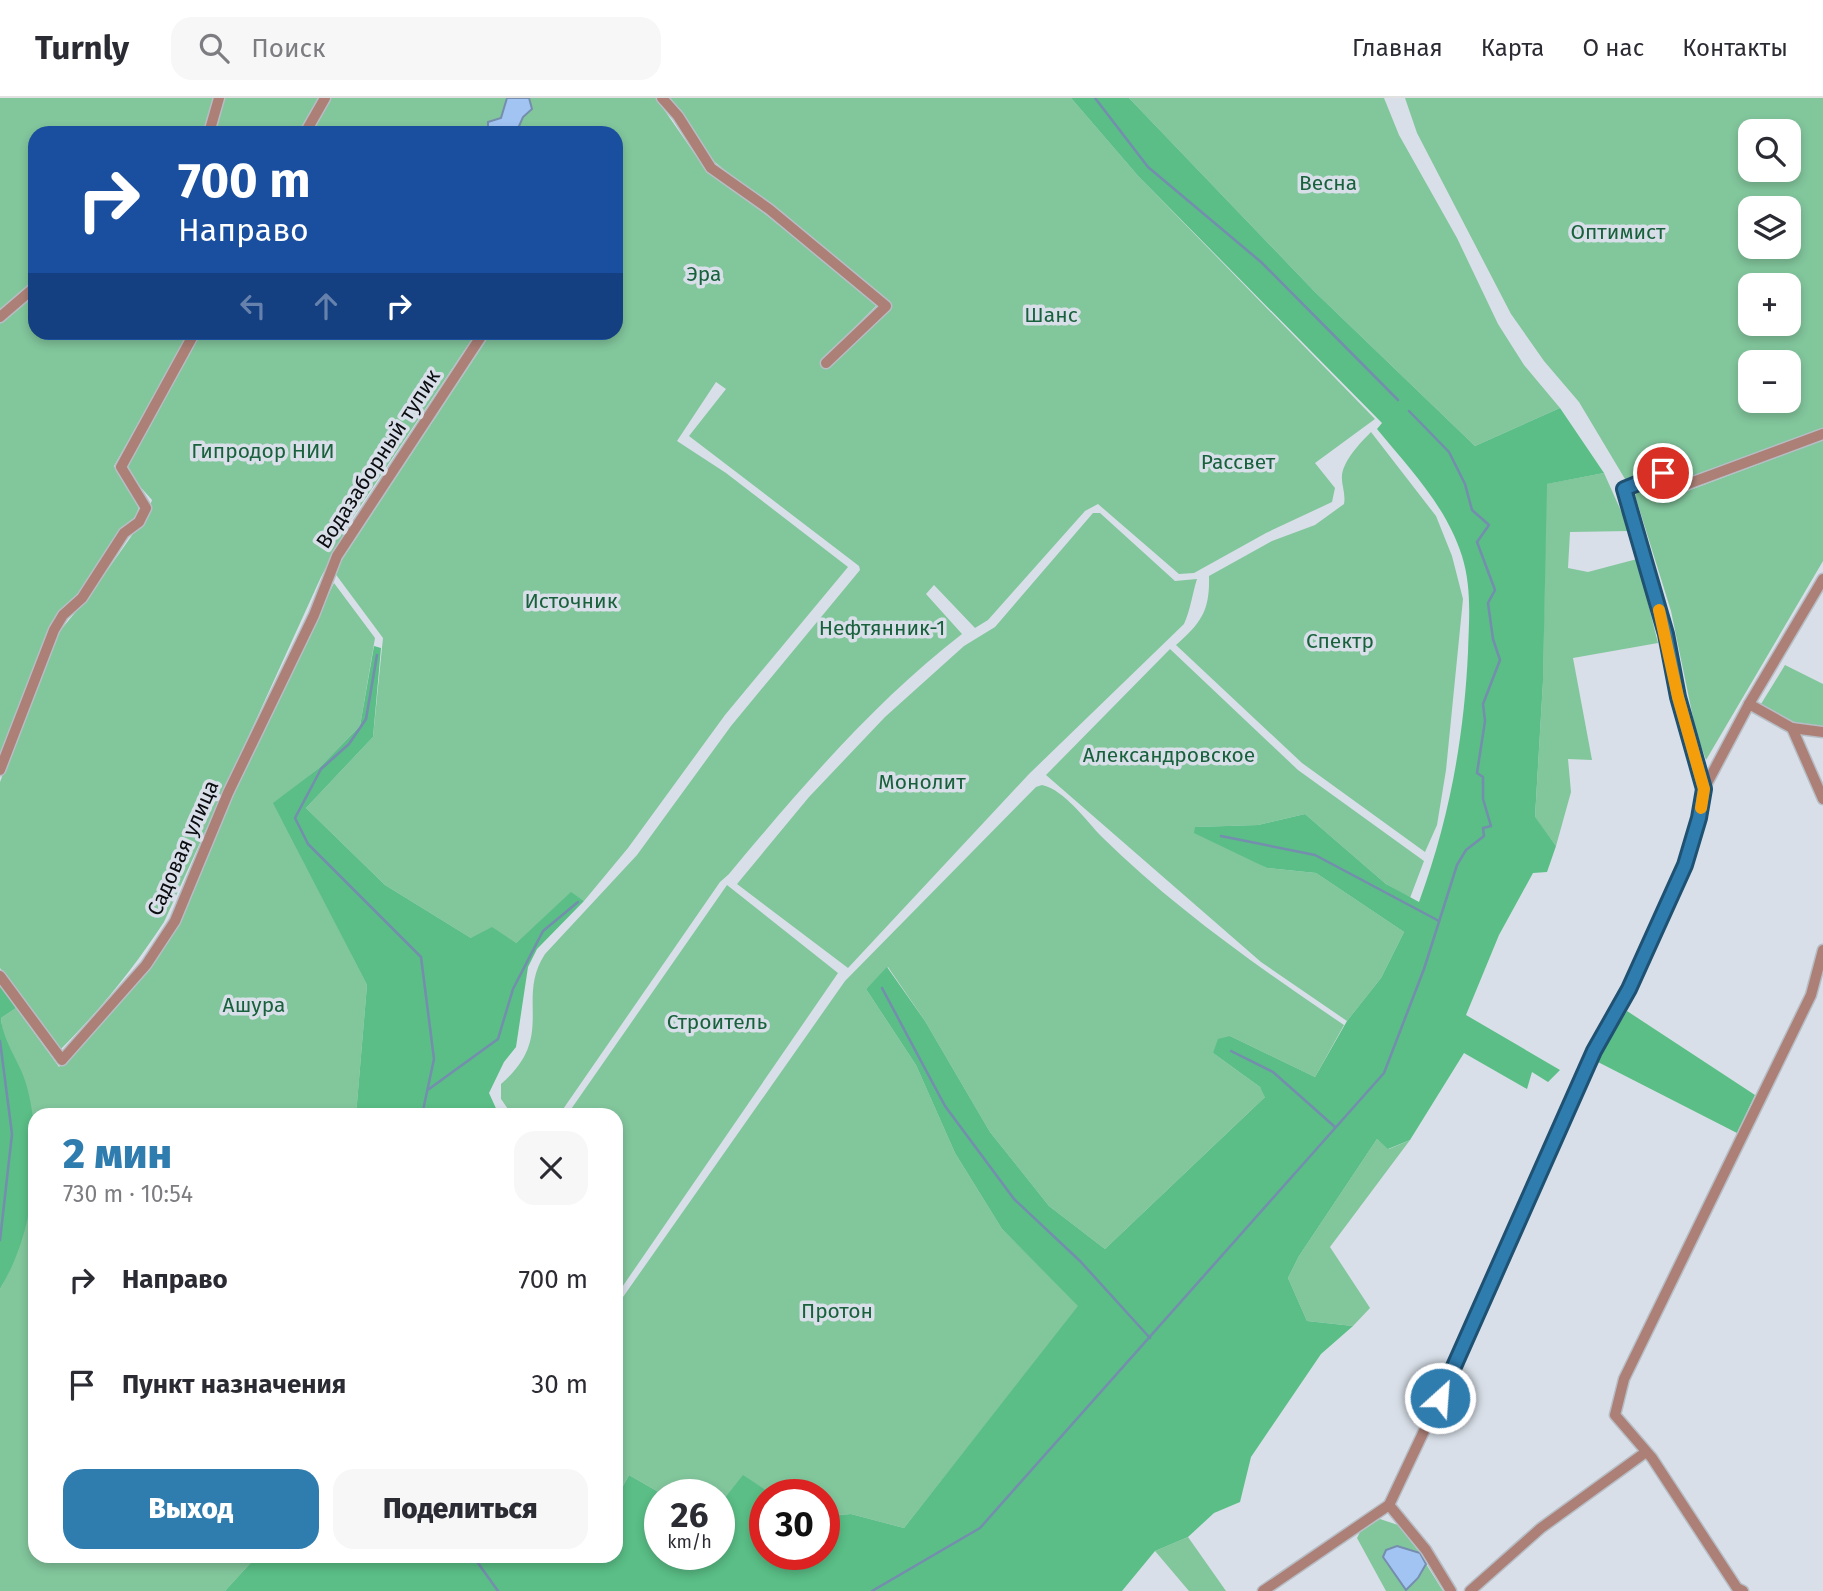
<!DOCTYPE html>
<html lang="ru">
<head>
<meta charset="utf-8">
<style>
  :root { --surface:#fff; --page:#f7f7f7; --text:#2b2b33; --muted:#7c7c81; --line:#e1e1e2; --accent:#2f7caf }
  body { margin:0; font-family:"Fira Sans",sans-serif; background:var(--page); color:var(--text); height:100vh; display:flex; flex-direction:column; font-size:26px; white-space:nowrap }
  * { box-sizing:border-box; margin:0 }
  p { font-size:23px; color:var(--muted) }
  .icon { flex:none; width:38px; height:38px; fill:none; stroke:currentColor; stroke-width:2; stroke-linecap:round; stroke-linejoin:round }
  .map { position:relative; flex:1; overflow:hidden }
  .drawer { position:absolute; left:28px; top:1010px; width:595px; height:455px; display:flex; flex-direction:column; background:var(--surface); border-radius:21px; box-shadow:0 4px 10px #0003 }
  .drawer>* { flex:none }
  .banner { position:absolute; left:28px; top:28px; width:595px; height:214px; border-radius:21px; box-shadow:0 4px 10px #0003; background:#1a4fa0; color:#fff; overflow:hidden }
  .fabs { position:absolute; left:1738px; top:21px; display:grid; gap:14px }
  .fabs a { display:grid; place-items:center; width:63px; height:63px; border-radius:14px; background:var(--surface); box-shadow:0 4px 10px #0003; font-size:35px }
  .speed { position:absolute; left:644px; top:1381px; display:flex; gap:14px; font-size:35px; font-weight:700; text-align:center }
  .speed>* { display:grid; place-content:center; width:91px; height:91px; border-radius:50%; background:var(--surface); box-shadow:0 4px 10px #0003; line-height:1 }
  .speed small { font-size:18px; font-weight:400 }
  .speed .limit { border:10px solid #d22; background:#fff; color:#111 }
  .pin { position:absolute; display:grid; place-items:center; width:60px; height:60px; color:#fff; margin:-30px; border:4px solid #fff; border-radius:50%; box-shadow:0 2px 7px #0007 }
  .me { position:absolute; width:77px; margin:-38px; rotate:26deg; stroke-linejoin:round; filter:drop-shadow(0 0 5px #0008) }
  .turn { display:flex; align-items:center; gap:24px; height:147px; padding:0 35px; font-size:32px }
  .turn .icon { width:91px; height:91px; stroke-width:2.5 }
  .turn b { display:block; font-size:49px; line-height:60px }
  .lanes { display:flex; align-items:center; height:66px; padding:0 35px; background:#0003; justify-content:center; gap:35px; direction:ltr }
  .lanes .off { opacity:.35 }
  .round { display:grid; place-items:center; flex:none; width:74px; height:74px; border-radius:21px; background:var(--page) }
  .overview { display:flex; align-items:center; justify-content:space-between; height:119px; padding:0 35px }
  h1 { font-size:42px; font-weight:800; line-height:52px; color:var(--accent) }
  .primary-button { display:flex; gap:14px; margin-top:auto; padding:14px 35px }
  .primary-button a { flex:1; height:80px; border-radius:21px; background:var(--accent); color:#fff; font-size:28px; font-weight:800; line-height:80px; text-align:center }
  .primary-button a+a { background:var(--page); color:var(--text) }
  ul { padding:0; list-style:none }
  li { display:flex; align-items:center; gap:21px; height:105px; padding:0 35px }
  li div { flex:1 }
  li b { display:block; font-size:26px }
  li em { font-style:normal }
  header { display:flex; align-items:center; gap:42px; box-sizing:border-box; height:98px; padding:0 35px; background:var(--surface); border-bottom:2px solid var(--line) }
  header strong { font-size:33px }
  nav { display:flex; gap:38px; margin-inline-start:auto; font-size:24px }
  .search { width:490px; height:63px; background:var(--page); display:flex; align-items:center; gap:18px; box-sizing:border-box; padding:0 24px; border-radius:21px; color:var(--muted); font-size:26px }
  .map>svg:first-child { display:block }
  .green { fill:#82c69c; fill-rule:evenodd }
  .forest { fill:#5abe86 }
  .water { fill:#a2c4f2; stroke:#758dae; stroke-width:2 }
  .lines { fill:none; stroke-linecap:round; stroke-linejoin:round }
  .stream { stroke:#758dae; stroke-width:2.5 }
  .minor-casing { stroke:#b7bdc5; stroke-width:13 }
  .minor { stroke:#ac8077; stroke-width:10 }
  .route-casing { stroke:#1f5172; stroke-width:18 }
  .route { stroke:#2f7caf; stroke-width:12 }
  .slow { stroke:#f59e0b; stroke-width:12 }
  .labels { text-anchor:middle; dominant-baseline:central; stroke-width:7; stroke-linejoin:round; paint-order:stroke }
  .park-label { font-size:21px; fill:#18613c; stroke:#d8dfe8 }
  .street-label { font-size:21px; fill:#0b0d10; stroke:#d8dfe8 }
</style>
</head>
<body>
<header>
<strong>Turnly</strong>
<div class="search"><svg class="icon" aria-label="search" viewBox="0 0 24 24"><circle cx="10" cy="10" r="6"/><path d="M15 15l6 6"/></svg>Поиск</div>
<nav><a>Главная</a><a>Карта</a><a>О нас</a><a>Контакты</a></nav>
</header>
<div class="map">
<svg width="1823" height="1493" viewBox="0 0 1823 1493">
  <rect width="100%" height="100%" fill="#d8dfe8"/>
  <g class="green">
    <polygon points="0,0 215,0 204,35 35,35 35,184 0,215"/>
    <polygon points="224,0 321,0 298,35 213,35"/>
    <path d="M331 0H656L701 65 878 206 820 264 825 268 892 207 711 61 670 0H1071L1139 79 1375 321 1315 365 1335 390 1332 404 1266 435 1194 475 1179 476 1098 406 1085 413 988 522 975 530 934 487 926 496 962 536C874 604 800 691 729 776L720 784 559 1017H512L501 1001V986C557 938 515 902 545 856L637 757 731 628 860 472 859 468 689 338 726 291 716 284 677 343 726 375 848 469 725 617 628 750 584 803 571 795 516 845 471 840 385 787 306 710 373 639 383 540 334 474 491 235 616 234V35H310Z"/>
    <polygon points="1129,0 1384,0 1399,37 1457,140 1498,226 1524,267 1560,310 1475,348 1315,194"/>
    <path d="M1405 0H1823V331L1689 379 1662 366 1628 386 1579 304 1544 263 1511 216 1417 35ZM1750 33H1788V72H1750ZM1750 110H1788V149H1750ZM1750 187H1788V226H1750ZM1750 264H1788V303H1750Z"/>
    <polygon points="35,193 35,234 189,235 114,368 139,407 136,421 81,493 62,510 46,536 26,599 0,658 0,224"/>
    <path d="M201 235H476L351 422 321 479 164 824C133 871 100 912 60 952L0 870V684L55 539 92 494 147 416 152 402 128 375 126 369Z"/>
    <path d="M1371 334 1436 418 1452 458 1463 501 1446 672 1437 727 1425 754 1302 665 1176 547C1201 525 1210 513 1209 478L1272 443 1315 427 1344 406C1346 395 1341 387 1342 377 1344 362 1360 345 1371 334Z"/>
    <polygon points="1823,342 1823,463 1706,662 1696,634 1671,513 1635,397 1647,385 1667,387 1677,397"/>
    <polygon points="1604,375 1630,433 1570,434 1568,470 1588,474 1637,461 1658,545 1573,560 1592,662 1568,661 1571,694 1556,748 1535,720 1543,583 1546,386"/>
    <path d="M1093 415H1100L1175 483 1197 481C1192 497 1191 510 1184 526L1029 676 848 870 737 786 809 699 885 619 964 548 995 529Z"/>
    <path d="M334 485 375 540 360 628 319 670 274 705 367 887 356 1017H35V1458H257L225 1493H0V1191C20 1158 41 1084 34 1045 27 1003 5 963 1 920L16 910 59 969 141 877 176 826 223 714Z"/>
    <polygon points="1170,551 1298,672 1424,763 1410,800 1386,786 1305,716 1258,727 1195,729 1267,770 1316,775 1404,834 1381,880 1347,923 1261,864 1046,677"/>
    <polygon points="1785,567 1823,586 1823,631 1798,627 1761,606"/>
    <path d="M1042 687C1065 692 1087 724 1102 739 1174 810 1261 871 1344 927L1315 979 1230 938 1213 955 1260 989 1266 998 1105 1151 1049 1108 990 1034 925 923 888 869 866 891 916 967 955 1055 1002 1131 1079 1208 904 1430 851 1416 824 1418V1396H772L743 1378 719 1407V1396H662L629 1377 616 1401V1209L845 883 1036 689Z"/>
    <polygon points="727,787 838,875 616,1198 616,1017 567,1017"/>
    <polygon points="1377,1041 1389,1051 1410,1042 1330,1149 1370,1210 1353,1228 1307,1223 1288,1180 1299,1158"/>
    <polygon points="1380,1421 1398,1427 1420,1455 1397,1448 1383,1459 1406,1491 1418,1481 1426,1466 1443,1493 1386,1493 1357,1440 1360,1434"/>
    <polygon points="1188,1439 1226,1493 1189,1493 1155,1453"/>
  </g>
  <g class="forest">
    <path d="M1071 0H1129L1315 194 1475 348 1560 310 1604 375 1547 386 1543 583 1535 719 1556 748 1547 774 1533 775 1499 837 1466 917 1560 972 1548 984 1532 974 1527 991 1464 955 1410 1042 1388 1051 1377 1041 1299 1158 1288 1180 1307 1223 1353 1228 1321 1256 1251 1359 1240 1404 1214 1415 1188 1439 1155 1453 1122 1493H225L257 1458H616V1401L629 1377 662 1396 660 1456H719V1407L743 1377 772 1396H765V1456H824V1418L851 1416 904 1430 1078 1208 1002 1131 955 1055 916 967 866 891 887 869 925 923 990 1034 1049 1108 1105 1151 1265 999 1260 989 1213 955 1218 941 1230 938 1315 979 1347 923 1381 880 1404 834 1316 775 1267 770 1194 735 1195 729 1258 727 1305 716 1386 786 1419 804C1449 722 1464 641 1468 554 1469 522 1472 490 1462 458 1446 408 1410 371 1377 331L1382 325 1139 79Z"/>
    <polygon points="374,548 381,550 373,639 306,710 385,787 471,840 492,829 516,845 571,794 584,803 537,851 528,869 516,949 504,964 489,995 499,1017 356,1017 367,887 273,705 319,670 360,628"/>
    <path d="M0 886 16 910 1 920C3 945 21 965 27 989 44 1053 34 1135 0 1191Z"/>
    <polygon points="1627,913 1755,997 1737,1035 1596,963"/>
  </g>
  <g class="water">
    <polygon points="507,0 529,0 532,11 523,19 516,35 488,35 488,24 501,20"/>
    <polygon points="1397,1448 1420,1455 1426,1466 1418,1480 1406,1492 1383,1459 1386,1452"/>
  </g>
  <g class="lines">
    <g class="stream">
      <polyline points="1095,0 1148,69 1261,164 1398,302"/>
      <polyline points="377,557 366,621 349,646 321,671 295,720 308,746 421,859 434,961 422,1017"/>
      <polyline points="1221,738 1315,757 1439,823"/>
      <polyline points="882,890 945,1008 1014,1101 1080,1163 1150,1240"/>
      <polyline points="0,943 12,1036 0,1142"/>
      <polyline points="1231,953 1273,974 1335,1029"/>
      <polyline points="429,991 498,941 513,891 543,833 578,804"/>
      <polyline points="473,1458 498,1493"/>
      <polyline points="872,1493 980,1430 1384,975 1424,871 1457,767 1466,752 1484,738 1483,730 1491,728 1483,701 1483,679 1477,675 1485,623 1483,606 1500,562 1493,541 1488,505 1495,492 1477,444 1489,427 1472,412 1465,386 1449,354 1409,313"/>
    </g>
    <defs>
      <g id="minor">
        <polyline points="662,0 678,18 711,70 769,111 886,208 826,265"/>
        <polyline points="209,35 219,0"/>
        <polyline points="305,35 325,0"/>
        <polyline points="0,219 35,189"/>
        <polyline points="1749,606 1792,630 1823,634"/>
        <polyline points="1792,630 1823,701"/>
        <polyline points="0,672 54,532 63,517 82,500 124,435 139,424 146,410 121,369 195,234"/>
        <polyline points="1704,691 1678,599 1666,536 1624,391 1663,375 1685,387 1823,336"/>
        <polyline points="0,878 62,962 146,867 175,823 228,695 314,517 337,458 484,234"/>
        <polyline points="1263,1493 1389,1407"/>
        <polyline points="1451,1493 1426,1452 1389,1407 1493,1187 1594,953 1629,891 1685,767 1699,720 1704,691 1749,606 1823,481"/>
        <polyline points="1470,1493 1541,1430 1646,1354"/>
        <polyline points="1743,1493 1737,1490 1652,1360 1615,1317 1624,1281 1811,897 1823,852"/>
      </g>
    </defs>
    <use href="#minor" class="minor-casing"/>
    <use href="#minor" class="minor"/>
  </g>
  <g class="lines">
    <defs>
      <polyline id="route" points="1440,1300 1594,953 1629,891 1685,767 1699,720 1704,691 1678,599 1666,536 1624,391 1663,375"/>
    </defs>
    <use href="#route" class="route-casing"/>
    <use href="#route" class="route"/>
    <polyline class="slow" points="1659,512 1678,599 1704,691 1701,710"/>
  </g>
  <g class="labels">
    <g class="park-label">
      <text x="1328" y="85">Весна</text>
      <text x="1618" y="134">Оптимист</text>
      <text x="704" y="176">Эра</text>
      <text x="1051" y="217">Шанс</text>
      <text x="263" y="353">Гипродор НИИ</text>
      <text x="1238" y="364">Рассвет</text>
      <text x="571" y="503">Источник</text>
      <text x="882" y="530">Нефтянник-1</text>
      <text x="1340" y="543">Спектр</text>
      <text x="1169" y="657">Александровское</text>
      <text x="922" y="684">Монолит</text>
      <text x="254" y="907">Ашура</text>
      <text x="717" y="924">Строитель</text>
      <text x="837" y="1213">Протон</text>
    </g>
    <g class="street-label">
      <text transform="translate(378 361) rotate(-57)">Водазаборный тупик</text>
      <text transform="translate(183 750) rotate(-66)">Садовая улица</text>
    </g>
  </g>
</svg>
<div class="fabs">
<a><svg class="icon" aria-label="search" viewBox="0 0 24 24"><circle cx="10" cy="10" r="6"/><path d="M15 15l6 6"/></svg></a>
<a><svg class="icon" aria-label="layers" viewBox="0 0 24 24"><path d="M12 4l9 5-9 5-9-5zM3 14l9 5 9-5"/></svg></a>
<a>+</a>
<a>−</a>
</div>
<div class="speed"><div>26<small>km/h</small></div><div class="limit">30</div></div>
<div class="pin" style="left:1663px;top:375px;background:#d93025"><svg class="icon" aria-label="arrive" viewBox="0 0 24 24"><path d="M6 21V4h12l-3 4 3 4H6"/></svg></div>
<svg class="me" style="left:1440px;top:1300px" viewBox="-20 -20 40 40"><circle r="17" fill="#2f7caf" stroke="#fff" stroke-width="3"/><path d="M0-11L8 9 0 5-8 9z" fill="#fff"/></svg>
<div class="banner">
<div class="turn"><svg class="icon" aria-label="right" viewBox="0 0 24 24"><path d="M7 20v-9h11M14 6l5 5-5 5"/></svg><div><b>700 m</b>Направо</div></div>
<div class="lanes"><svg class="icon off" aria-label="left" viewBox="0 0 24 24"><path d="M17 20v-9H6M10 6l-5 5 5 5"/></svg><svg class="icon off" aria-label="ahead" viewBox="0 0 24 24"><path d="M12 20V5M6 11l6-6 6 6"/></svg><svg class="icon" aria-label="right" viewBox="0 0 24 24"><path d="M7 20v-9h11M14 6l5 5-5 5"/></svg></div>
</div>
<section class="drawer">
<div class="overview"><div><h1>2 мин</h1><p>730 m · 10:54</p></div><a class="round"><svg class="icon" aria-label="close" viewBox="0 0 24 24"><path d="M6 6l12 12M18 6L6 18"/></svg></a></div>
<ul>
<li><svg class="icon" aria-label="right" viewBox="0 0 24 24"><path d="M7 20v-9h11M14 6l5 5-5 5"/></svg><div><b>Направо</b></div><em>700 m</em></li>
<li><svg class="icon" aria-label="arrive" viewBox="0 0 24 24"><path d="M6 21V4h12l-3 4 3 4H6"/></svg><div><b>Пункт назначения</b></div><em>30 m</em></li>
</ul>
<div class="primary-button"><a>Выход</a><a>Поделиться</a></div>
</section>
</div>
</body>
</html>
